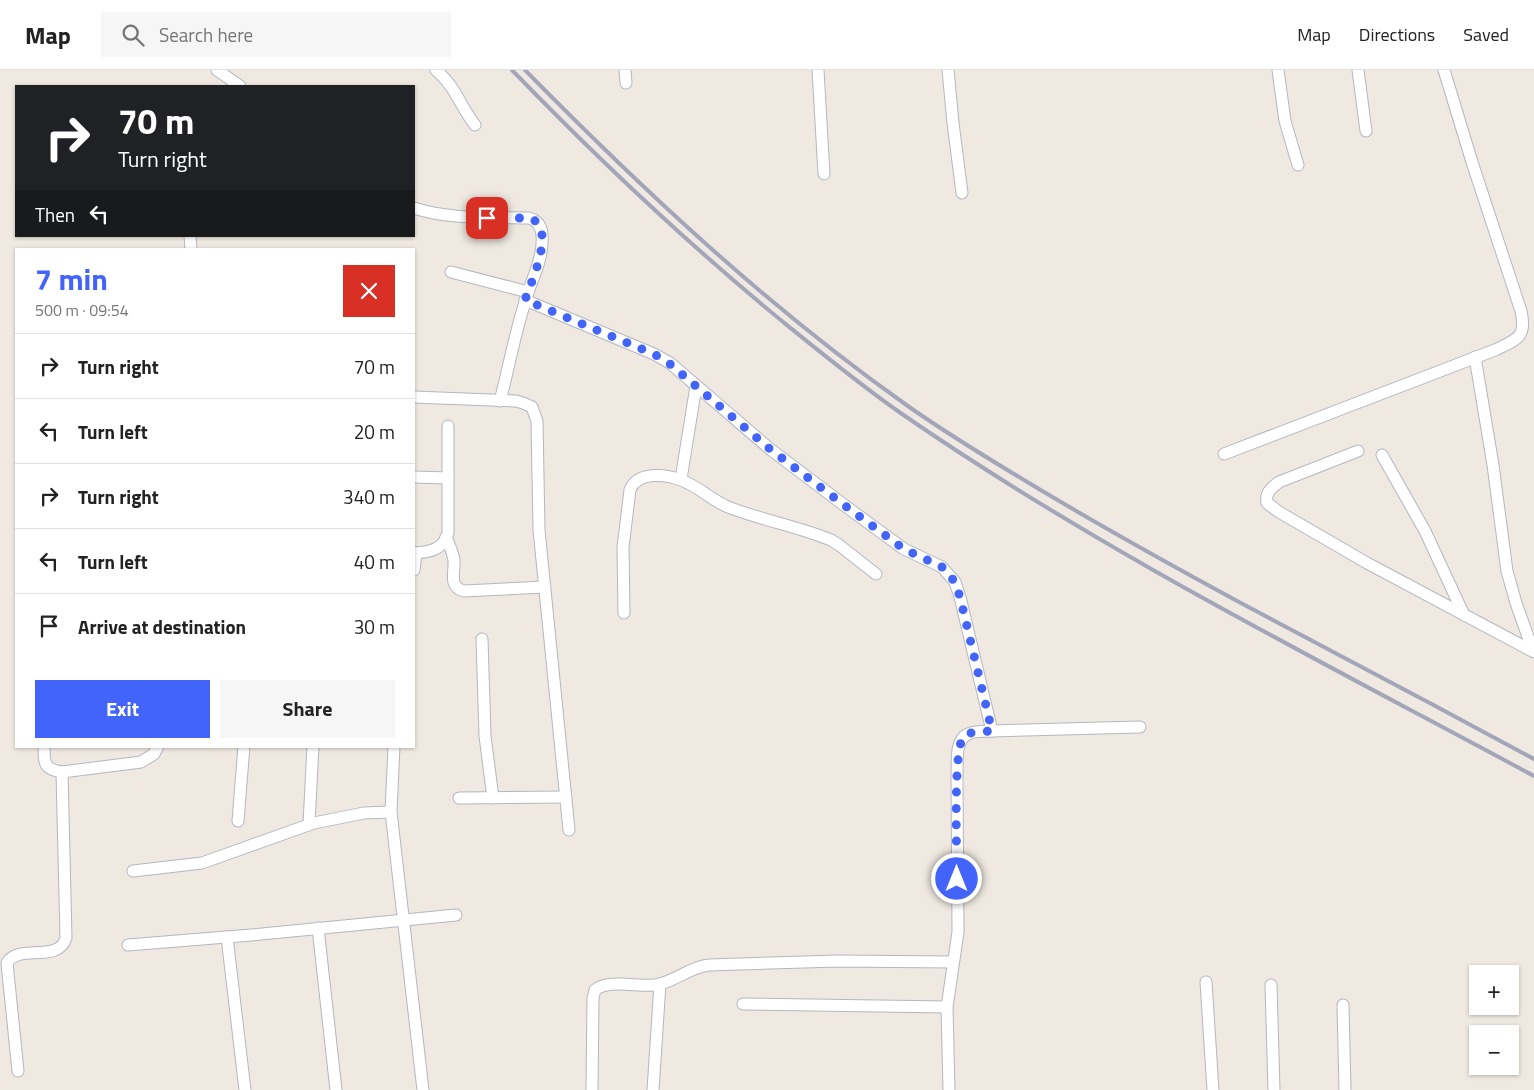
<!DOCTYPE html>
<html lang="en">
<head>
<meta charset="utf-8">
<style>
  :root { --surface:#fff; --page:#f6f6f6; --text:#222; --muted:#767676; --line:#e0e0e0; --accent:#4264fb }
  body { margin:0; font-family:"Titillium Web",sans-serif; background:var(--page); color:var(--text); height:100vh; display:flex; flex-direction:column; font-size:19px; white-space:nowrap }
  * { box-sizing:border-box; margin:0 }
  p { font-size:16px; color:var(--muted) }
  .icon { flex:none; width:28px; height:28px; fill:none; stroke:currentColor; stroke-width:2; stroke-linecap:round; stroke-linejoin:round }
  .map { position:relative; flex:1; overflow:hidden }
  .drawer { position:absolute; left:15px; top:178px; width:400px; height:500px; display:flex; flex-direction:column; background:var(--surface); border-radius:0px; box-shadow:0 1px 4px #0004 }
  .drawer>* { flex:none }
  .top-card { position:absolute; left:15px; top:15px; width:400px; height:152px; border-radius:0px; box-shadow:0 1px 4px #0004; background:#202124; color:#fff; overflow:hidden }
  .tools { position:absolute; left:1469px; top:895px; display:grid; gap:10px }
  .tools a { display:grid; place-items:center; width:50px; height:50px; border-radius:0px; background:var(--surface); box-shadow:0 1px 4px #0004; font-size:25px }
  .pin { position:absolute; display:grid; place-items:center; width:42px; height:42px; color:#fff; margin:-21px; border-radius:10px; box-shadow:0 2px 8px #0006 }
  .me { position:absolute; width:55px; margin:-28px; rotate:0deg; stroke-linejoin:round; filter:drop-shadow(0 0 4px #0008) }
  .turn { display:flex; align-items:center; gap:18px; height:105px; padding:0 20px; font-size:22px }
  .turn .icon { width:65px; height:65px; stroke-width:2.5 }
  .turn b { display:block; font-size:35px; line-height:42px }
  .then { display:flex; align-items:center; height:48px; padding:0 20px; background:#0003; gap:10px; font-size:19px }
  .round { display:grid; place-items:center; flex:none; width:52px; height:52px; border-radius:0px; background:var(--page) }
  .head { display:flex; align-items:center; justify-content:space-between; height:85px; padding:0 20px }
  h1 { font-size:30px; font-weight:700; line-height:38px; color:var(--accent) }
  .cta { display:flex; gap:10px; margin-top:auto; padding:10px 20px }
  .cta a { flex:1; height:58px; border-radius:0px; background:var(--accent); color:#fff; font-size:20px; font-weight:700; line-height:58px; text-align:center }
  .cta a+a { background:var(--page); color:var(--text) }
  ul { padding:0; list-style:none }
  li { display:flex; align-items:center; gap:15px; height:65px; padding:0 20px; border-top:1px solid var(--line) }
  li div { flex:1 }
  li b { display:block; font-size:19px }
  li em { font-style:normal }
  header { display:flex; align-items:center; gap:30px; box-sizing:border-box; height:70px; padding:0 25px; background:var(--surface); border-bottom:1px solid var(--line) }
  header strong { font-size:24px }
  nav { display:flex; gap:28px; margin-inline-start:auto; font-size:18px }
  .search { width:350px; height:45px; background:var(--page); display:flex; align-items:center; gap:12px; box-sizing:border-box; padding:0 18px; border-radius:0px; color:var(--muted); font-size:19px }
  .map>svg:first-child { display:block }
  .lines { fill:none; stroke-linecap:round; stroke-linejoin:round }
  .minor-casing { stroke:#b4b7c1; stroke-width:13 }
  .minor { stroke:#fff; stroke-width:11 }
  .rail { stroke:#a3a6b8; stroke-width:4 }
  .route { stroke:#4264fb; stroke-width:9; stroke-dasharray:0 16.2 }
</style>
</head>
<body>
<header>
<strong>Map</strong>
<div class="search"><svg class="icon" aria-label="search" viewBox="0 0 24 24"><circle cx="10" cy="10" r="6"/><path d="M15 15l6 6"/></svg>Search here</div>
<nav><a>Map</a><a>Directions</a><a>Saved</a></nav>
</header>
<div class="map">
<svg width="1534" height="1020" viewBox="0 0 1534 1020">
  <rect width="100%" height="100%" fill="#efe9e1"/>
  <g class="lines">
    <defs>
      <g id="minor">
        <polyline points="217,0 240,16"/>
        <path d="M436 0C456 17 460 36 475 55"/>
        <polyline points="625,0 626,13"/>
        <polyline points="818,0 824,104"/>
        <polyline points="948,0 953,53 962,123"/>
        <polyline points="1278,0 1285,51 1298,95"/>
        <polyline points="1358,0 1366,61"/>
        <path d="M414 138C451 150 491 147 529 148 541 151 543 162 542 173 542 191 531 211 526 229 515 262 509 297 500 331"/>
        <polyline points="190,166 191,179"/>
        <polyline points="451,202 528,222"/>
        <polyline points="525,230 654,284 670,293 770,379 844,435 904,479 942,497 955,512 960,527 992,661"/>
        <polyline points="1475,287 1493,395 1507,501 1516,533 1533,581"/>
        <polyline points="414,327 516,331 523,333 532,337 537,351 539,460 569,760"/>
        <path d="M1358 381 1279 412C1271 418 1265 423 1267 433L1279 442 1367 493 1534 582"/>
        <path d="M1224 384 1495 280C1517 269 1527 268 1521 241L1472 92 1444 0"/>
        <polyline points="1382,385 1425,461 1464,545"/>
        <polyline points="414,407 448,408"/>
        <polyline points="681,409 696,316"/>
        <path d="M446 467C449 474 453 483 454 490 455 503 448 517 464 521L545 517"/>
        <path d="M414 483C430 482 443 480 448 463V356"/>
        <polyline points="414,500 416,483"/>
        <path d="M624 543 623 477 630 420C637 401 665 404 681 410 698 416 711 430 728 437 761 450 797 456 831 470L839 475 876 504"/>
        <polyline points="482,569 485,666 493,728"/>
        <path d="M44 676C44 694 44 699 62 702L141 692 154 684 158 676"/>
        <polyline points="394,676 391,742 423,1020"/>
        <polyline points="459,728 566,727"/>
        <polyline points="238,751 244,676"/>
        <polyline points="309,754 313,676"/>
        <polyline points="133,801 202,793 314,753 364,743 391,742"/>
        <polyline points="318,858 336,1020"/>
        <polyline points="227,867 245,1020"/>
        <polyline points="128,875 251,865 456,845"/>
        <polyline points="1206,912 1213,1020"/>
        <polyline points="1271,915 1274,1020"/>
        <polyline points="743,934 947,937"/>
        <polyline points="1343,935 1345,1020"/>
        <path d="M18 1001 7 893C18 873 58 894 66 868L62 702"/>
        <path d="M592 1020 593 928 595 920C608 909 638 917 655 915 675 912 689 897 709 895L837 891 953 892"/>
        <polyline points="653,1020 660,914"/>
        <path d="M949 1020 947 937 958 862 957 706C958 694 954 670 968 664 974 661 985 661 992 661L1140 657"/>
      </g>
    </defs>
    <use href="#minor" class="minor-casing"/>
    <use href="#minor" class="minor"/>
    <g class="rail">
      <path d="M512 0C599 90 690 176 788 256 825 286 863 317 902 344 1102 482 1321 591 1534 706"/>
      <path d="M525 0C643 120 767 236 905 334 943 361 984 386 1024 410 1095 453 1167 493 1239 532 1338 584 1436 636 1534 689"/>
    </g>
  </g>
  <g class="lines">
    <path class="route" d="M487 148H529C558 156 531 212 525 230L654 284 670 294 770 379 844 435 904 479 942 497 955 512 960 527 992 661C983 662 969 660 963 668 953 680 957 787 957 809"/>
  </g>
</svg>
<div class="tools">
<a>+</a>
<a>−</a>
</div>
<div class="pin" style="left:487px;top:148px;background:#d93025"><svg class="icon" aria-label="arrive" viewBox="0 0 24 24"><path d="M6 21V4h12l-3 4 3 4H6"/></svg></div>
<svg class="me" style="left:957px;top:809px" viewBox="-20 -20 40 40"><circle r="17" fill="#4264fb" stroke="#fff" stroke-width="3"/><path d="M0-11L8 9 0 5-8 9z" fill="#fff"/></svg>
<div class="top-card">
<div class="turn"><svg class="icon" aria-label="right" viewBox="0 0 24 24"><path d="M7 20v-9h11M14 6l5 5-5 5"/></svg><div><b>70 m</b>Turn right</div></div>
<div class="then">Then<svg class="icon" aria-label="left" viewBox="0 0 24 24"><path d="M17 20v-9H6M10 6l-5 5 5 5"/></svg></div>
</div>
<section class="drawer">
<div class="head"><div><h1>7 min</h1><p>500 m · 09:54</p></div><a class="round" style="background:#d93025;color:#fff"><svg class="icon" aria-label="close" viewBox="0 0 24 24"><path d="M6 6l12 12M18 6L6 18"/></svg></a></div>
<ul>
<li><svg class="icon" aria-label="right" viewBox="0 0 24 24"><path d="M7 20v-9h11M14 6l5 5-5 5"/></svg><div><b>Turn right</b></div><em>70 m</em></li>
<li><svg class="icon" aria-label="left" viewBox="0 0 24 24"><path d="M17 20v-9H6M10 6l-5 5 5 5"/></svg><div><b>Turn left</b></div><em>20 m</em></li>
<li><svg class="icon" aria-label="right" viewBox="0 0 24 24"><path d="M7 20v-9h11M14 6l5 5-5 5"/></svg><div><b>Turn right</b></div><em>340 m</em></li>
<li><svg class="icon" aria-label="left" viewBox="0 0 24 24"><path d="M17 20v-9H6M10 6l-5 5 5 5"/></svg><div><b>Turn left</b></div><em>40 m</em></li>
<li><svg class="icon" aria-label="arrive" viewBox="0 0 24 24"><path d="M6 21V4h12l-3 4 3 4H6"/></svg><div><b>Arrive at destination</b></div><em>30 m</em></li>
</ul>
<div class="cta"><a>Exit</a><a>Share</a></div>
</section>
</div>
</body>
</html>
